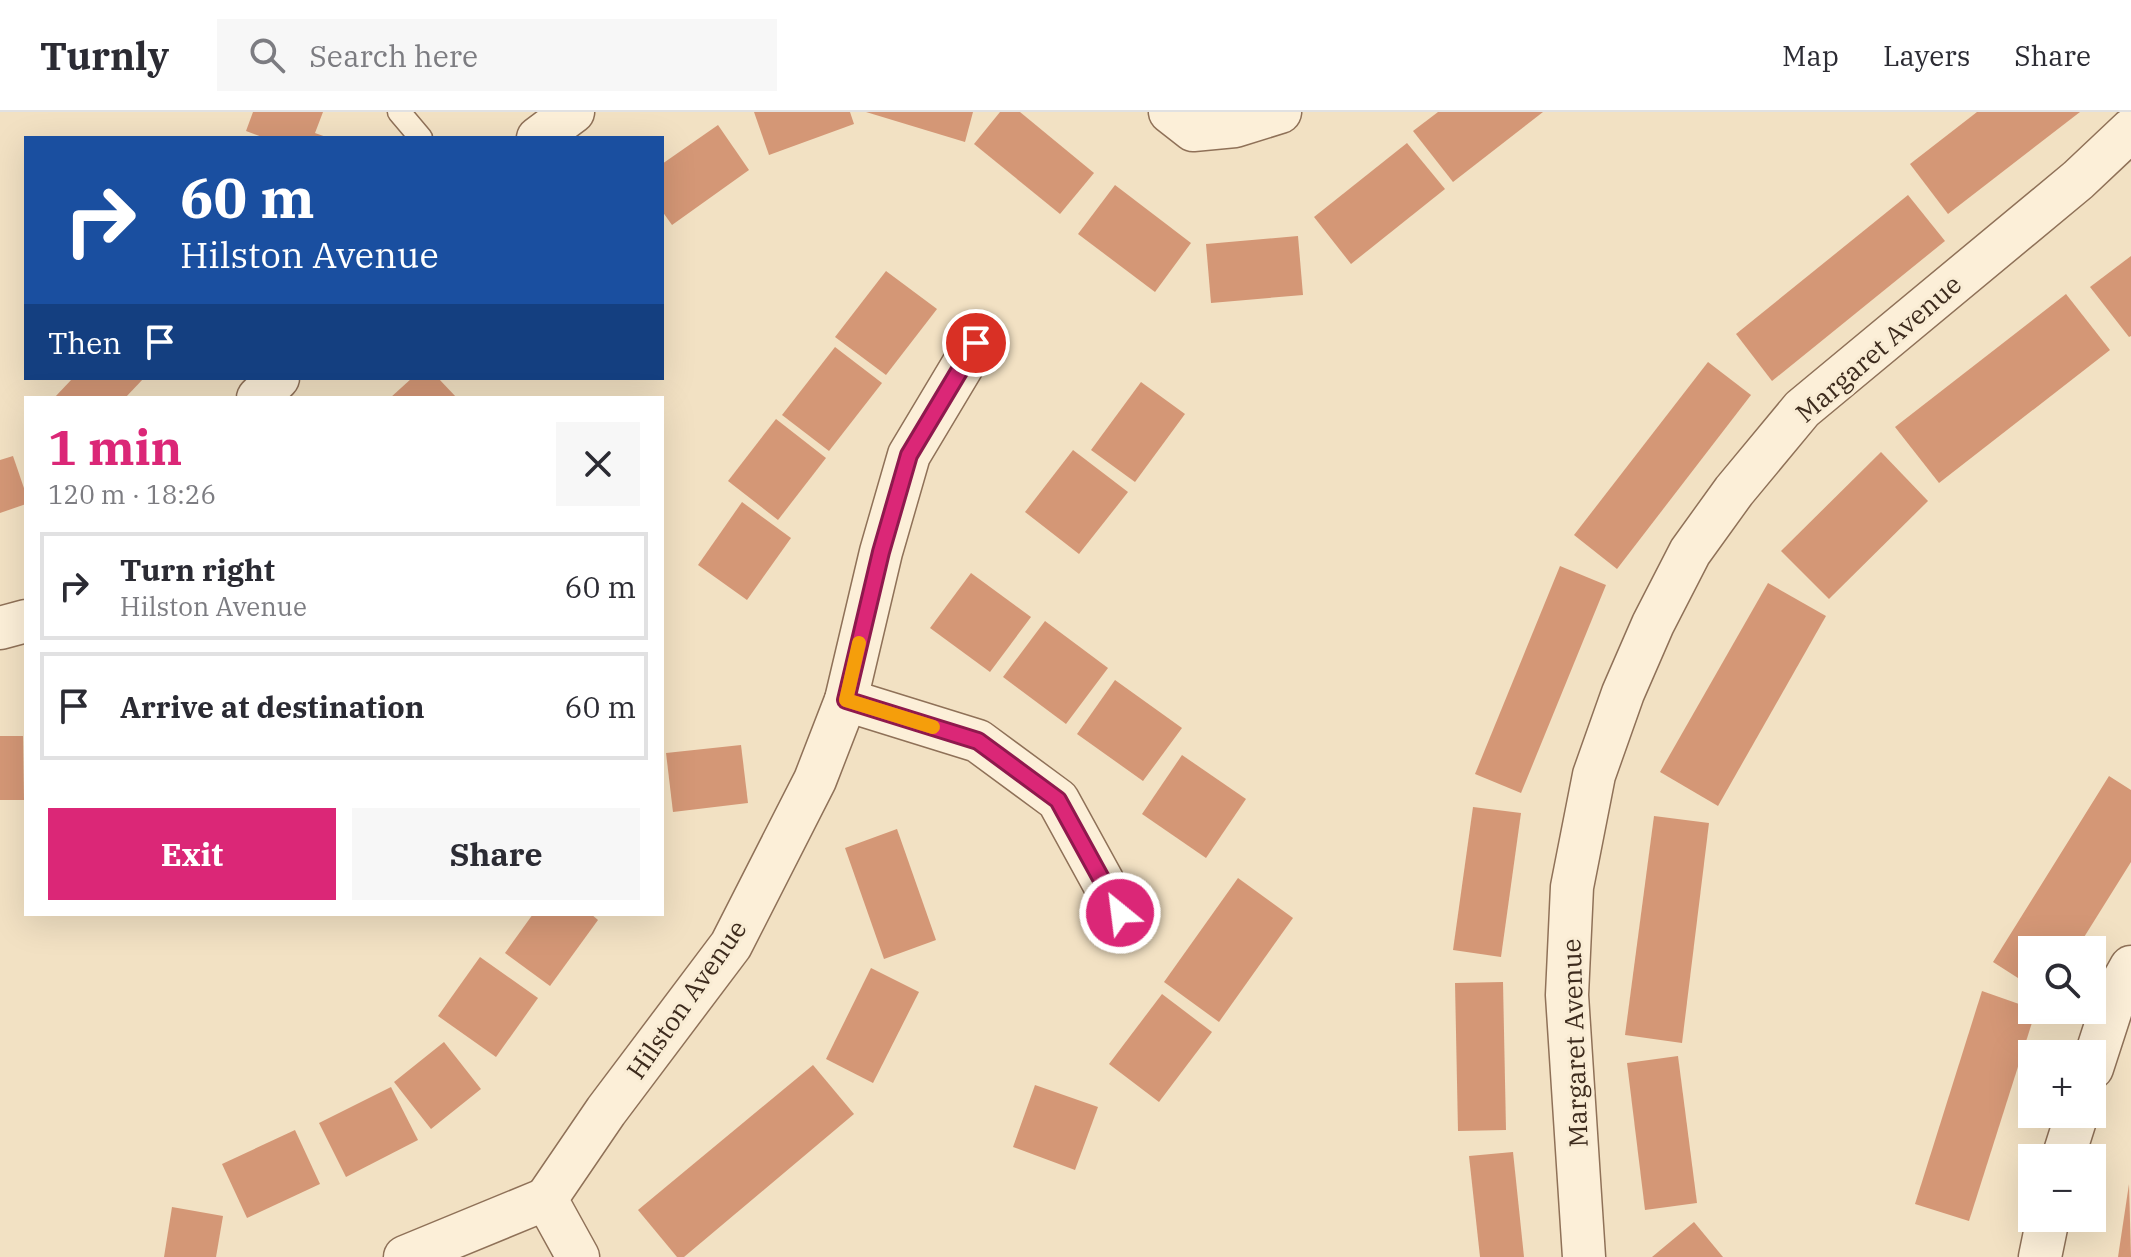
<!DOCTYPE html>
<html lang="en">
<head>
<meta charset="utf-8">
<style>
  :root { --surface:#fff; --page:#f7f7f7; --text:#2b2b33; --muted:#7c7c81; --line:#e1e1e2; --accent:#db2777 }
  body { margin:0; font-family:"IBM Plex Serif",serif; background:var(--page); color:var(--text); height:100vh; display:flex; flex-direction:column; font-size:30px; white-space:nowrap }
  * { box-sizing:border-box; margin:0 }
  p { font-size:26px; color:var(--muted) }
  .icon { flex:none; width:44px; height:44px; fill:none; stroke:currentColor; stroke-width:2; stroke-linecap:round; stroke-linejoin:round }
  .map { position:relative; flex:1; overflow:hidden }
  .details { position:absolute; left:24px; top:284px; width:640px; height:520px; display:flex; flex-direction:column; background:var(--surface); border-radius:0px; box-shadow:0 8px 32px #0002 }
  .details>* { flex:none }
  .hud { position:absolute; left:24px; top:24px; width:640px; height:244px; border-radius:0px; box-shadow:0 8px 32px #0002; background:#1a4fa0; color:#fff; overflow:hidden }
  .buttons { position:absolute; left:2018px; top:824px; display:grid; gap:16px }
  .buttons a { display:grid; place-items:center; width:88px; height:88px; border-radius:0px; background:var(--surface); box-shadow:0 8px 32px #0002; font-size:40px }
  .pin { position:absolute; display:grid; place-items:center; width:68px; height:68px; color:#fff; margin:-34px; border:4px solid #fff; border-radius:50%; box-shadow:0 2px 8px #0007 }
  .me { position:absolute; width:88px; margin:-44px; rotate:331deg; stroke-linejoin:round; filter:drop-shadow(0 0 6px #0008) }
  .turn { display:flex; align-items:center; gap:28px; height:168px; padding:0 24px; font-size:36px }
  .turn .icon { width:104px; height:104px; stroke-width:2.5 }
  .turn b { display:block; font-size:56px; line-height:68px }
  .then { display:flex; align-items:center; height:76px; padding:0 24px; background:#0003; gap:16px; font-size:30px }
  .round { display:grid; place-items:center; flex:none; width:84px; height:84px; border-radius:0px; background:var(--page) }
  .summary { display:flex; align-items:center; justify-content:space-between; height:136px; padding:0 24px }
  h1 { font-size:48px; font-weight:800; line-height:60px; color:var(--accent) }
  .primary-button { display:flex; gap:16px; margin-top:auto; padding:16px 24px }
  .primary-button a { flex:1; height:92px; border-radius:0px; background:var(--accent); color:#fff; font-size:32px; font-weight:800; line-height:92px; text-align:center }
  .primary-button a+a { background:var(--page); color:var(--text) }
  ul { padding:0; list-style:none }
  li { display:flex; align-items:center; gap:24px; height:108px; margin:0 16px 12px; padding:0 8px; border:4px solid var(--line); border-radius:0px }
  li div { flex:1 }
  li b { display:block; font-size:30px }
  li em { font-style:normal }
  header { display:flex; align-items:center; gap:48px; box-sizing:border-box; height:112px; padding:0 40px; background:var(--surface); border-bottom:2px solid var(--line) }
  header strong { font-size:38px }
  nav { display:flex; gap:44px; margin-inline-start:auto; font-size:28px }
  .search { width:560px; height:72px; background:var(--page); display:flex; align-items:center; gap:20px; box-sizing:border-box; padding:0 28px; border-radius:0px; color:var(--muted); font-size:30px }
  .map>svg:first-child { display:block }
  .building { fill:#d49776 }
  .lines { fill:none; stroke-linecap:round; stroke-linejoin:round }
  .service-casing { stroke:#8f7158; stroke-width:25 }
  .minor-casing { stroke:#8f7158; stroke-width:45 }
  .service { stroke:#fcefd8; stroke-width:22 }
  .minor { stroke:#fcefd8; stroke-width:42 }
  .route-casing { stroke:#8e194d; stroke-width:20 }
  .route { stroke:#db2777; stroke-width:14 }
  .slow { stroke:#f59e0b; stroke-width:14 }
  .labels { text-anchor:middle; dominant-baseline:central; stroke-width:6; stroke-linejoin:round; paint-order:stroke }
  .street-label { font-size:26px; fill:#3d2b1d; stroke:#f9ecd4 }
</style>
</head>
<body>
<header>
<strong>Turnly</strong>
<div class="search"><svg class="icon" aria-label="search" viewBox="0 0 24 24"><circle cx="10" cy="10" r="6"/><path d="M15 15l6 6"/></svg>Search here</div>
<nav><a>Map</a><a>Layers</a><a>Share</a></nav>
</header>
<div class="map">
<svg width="2131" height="1145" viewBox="0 0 2131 1145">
  <rect width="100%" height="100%" fill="#f2e1c3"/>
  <g class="building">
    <polygon points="253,0 323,0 315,21 329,26 265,26 246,19"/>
    <polygon points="754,0 850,0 854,12 769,43"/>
    <polygon points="866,0 973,0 965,30"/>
    <polygon points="1000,0 1020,0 1094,61 1060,102 974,32"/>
    <polygon points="1438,0 1543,0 1453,70 1413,19"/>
    <polygon points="1977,0 2080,0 1948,102 1910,52"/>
    <polygon points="718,13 749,58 672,113 662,99 662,52"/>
    <polygon points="1407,31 1445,77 1351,152 1314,105"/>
    <polygon points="1115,73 1191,131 1155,180 1078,122"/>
    <polygon points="1908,83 1945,129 1772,269 1736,222"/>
    <polygon points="1298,124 1303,183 1211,191 1206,132"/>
    <polygon points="2131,144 2131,224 2129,225 2090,175"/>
    <polygon points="886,159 937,197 886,263 835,225"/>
    <polygon points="2066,182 2110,238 1939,371 1895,315"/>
    <polygon points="835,235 882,271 829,339 782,303"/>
    <polygon points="1708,250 1751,283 1617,457 1574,423"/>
    <polygon points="73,266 144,266 125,286 54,286"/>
    <polygon points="412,266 438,266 457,286 390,286"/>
    <polygon points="1141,270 1185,302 1135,370 1091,338"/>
    <polygon points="776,307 826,346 778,408 728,369"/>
    <polygon points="1073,338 1128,380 1079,442 1025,400"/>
    <polygon points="1881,340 1928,389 1829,487 1781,439"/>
    <polygon points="13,344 26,382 26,392 0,401 0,348"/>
    <polygon points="742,390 791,426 747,488 698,453"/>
    <polygon points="1560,454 1606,473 1521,681 1475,662"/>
    <polygon points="971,461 1031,505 990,560 930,516"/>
    <polygon points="1768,471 1826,504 1718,694 1660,660"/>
    <polygon points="1045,509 1108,556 1066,612 1003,565"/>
    <polygon points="1115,568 1182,616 1143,669 1077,622"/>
    <polygon points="0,624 23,624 24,688 0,688"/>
    <polygon points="741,633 748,691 673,700 666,641"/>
    <polygon points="1182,643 1246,687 1206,746 1142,702"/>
    <polygon points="2109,664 2131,678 2131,750 2076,838 2032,838 2032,875 1993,850"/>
    <polygon points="1473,695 1521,701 1501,845 1453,838"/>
    <polygon points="1654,704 1709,711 1682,931 1625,923"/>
    <polygon points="897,717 936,828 884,847 845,736"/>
    <polygon points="1238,766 1293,806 1219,910 1164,870"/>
    <polygon points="533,802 591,802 598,808 550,874 505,841"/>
    <polygon points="480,845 538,886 496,945 438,904"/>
    <polygon points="871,856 919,880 873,971 826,947"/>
    <polygon points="1503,870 1506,1018 1458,1019 1455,871"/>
    <polygon points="1982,879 2036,898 1969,1109 1915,1092"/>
    <polygon points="1162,882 1212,920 1159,990 1109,952"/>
    <polygon points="444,930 481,977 431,1017 394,970"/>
    <polygon points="1678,944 1697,1091 1645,1098 1627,951"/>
    <polygon points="813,953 854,1002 684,1145 677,1145 638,1098"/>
    <polygon points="1035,973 1098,995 1075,1058 1013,1035"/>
    <polygon points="391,975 418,1028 346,1065 319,1011"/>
    <polygon points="295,1018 320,1072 247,1106 222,1052"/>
    <polygon points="1513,1040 1524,1145 1480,1145 1469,1044"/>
    <polygon points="2129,1072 2131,1145 2118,1145"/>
    <polygon points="172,1095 223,1104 216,1145 164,1145"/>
    <polygon points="1694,1110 1723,1145 1652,1145"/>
  </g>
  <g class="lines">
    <defs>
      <polyline id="service" points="399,0 421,26"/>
      <g id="minor">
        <polyline points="1170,0 1193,18 1235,14 1280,0"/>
        <polyline points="538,26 573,0"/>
        <polyline points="258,286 278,266"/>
        <polyline points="0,516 26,509"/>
        <polyline points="846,588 978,629 1058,688 1120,801"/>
        <polyline points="2092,956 2116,882 2131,855"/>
        <polyline points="2063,1046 2077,1002"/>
        <polyline points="405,1145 546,1087"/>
        <polyline points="578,1145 546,1087 606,999 731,833 815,668 846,588 881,440 909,343 976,231"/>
        <polyline points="1584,1145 1567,883 1572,775 1594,663 1623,581 1653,512 1690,440 1734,379 1802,297 2078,68 2131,18"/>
        <polyline points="2040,1145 2048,1106"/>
      </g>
    </defs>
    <use href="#service" class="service-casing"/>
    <use href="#minor" class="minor-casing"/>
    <use href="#service" class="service"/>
    <use href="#minor" class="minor"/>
  </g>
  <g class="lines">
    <defs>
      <polyline id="route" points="976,231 909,343 881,440 846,588 978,629 1058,688 1120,801"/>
    </defs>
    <use href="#route" class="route-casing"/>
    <use href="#route" class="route"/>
    <polyline class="slow" points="859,531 846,588 933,615"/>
  </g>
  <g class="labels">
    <g class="street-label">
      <text transform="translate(1878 236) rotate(-41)">Margaret Avenue</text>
      <text transform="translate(686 887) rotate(-55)">Hilston Avenue</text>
      <text transform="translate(1574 931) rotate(-92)">Margaret Avenue</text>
    </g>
  </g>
</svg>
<div class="buttons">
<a><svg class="icon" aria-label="search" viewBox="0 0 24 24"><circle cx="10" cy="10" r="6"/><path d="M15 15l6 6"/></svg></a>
<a>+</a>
<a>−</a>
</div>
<div class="pin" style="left:976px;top:231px;background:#d93025"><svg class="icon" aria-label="arrive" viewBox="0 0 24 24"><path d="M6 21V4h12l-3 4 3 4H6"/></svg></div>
<svg class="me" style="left:1120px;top:801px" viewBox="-20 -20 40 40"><circle r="17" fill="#db2777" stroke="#fff" stroke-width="3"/><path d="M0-11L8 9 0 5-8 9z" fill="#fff"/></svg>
<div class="hud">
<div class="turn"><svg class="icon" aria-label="right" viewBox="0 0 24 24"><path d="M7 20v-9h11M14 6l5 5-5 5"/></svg><div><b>60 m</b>Hilston Avenue</div></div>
<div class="then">Then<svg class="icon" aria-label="arrive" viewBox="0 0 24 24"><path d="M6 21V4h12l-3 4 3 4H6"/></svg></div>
</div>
<section class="details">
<div class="summary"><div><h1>1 min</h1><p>120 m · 18:26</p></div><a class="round"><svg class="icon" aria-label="close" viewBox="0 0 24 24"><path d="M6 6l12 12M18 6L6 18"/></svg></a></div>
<ul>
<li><svg class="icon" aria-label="right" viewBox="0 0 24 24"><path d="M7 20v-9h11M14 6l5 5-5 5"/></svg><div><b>Turn right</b><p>Hilston Avenue</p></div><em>60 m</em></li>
<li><svg class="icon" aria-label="arrive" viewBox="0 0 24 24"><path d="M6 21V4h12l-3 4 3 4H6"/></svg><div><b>Arrive at destination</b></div><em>60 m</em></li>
</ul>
<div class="primary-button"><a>Exit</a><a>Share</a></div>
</section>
</div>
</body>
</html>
